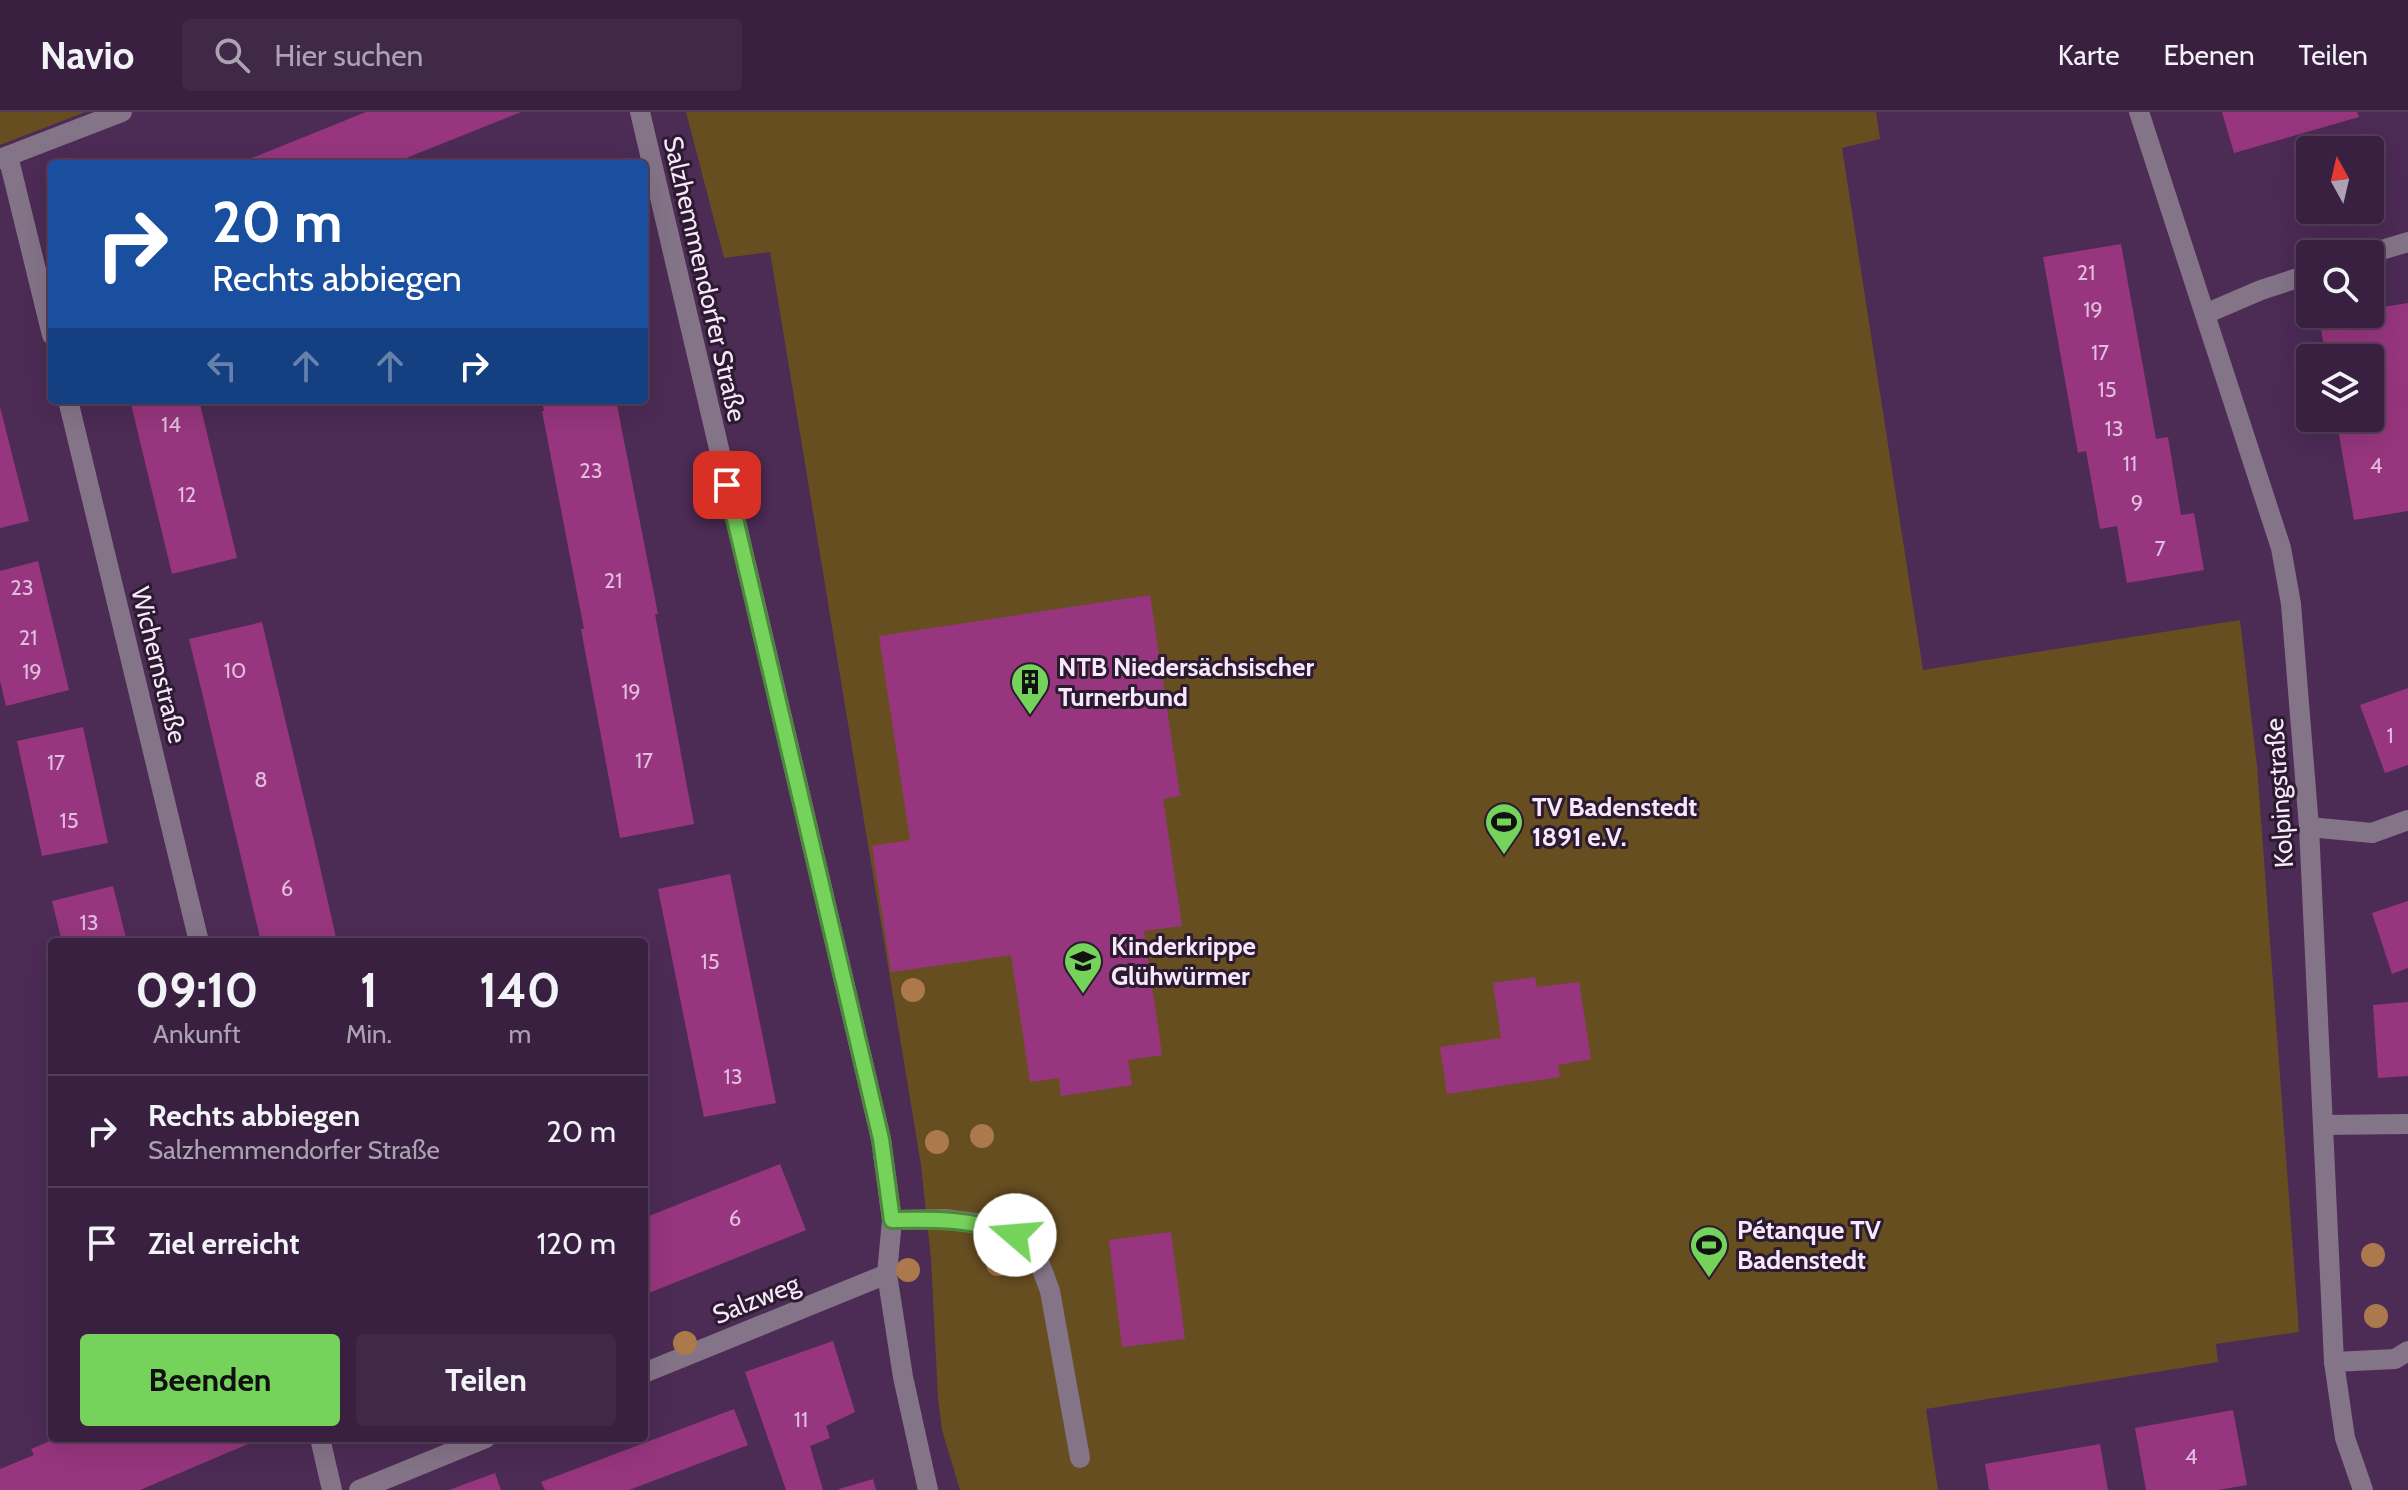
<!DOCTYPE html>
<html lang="de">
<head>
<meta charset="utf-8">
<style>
  :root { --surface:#392040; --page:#402847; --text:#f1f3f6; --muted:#aba3b1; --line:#533e59; --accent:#75d25b }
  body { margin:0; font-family:Cabin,sans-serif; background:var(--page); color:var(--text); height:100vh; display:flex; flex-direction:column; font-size:30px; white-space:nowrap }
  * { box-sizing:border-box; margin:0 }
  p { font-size:26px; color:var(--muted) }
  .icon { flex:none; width:44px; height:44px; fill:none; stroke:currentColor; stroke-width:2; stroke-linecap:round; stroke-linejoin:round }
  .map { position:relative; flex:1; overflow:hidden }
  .drawer { position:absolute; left:48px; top:826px; width:600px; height:504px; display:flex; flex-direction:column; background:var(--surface); border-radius:8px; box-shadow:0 8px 32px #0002,0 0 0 2px var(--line) }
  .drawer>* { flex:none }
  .hud { position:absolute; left:48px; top:48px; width:600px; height:244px; border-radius:8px; box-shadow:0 8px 32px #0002,0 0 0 2px var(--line); background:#1a4fa0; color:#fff; overflow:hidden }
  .needle { width:52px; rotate:352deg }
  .controls { position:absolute; left:2296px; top:24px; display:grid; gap:16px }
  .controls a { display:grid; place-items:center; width:88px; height:88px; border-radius:8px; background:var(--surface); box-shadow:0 8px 32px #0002,0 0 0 2px var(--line); font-size:40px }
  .pin { position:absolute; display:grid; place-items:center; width:68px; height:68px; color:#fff; margin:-34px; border-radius:16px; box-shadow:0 4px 12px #0006 }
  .me { position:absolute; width:88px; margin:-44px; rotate:288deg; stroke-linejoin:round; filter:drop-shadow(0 0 6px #0008) }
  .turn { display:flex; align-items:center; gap:28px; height:168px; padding:0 32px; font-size:36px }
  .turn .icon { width:104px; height:104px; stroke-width:2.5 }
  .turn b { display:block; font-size:56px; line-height:68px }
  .lanes { display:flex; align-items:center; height:76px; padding:0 32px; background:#0003; justify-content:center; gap:40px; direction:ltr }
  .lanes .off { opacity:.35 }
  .eta { display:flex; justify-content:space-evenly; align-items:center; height:136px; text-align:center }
  .eta b { font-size:48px; font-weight:800; line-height:56px }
  .cta { display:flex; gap:16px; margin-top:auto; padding:16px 32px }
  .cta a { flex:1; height:92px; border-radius:8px; background:var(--accent); color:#111; font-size:32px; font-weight:800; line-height:92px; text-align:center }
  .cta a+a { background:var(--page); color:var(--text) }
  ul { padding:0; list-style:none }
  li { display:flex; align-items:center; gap:24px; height:112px; padding:0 32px; border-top:2px solid var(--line) }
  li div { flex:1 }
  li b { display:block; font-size:30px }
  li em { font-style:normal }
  header { display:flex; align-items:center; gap:48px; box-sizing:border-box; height:112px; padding:0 40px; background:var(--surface); border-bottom:2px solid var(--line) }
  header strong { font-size:38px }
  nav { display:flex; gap:44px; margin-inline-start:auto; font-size:28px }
  .search { width:560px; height:72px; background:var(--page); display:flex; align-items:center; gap:20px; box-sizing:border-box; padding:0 28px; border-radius:8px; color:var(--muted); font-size:30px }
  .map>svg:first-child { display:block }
  .green { fill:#674e21 }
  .building { fill:#97367e }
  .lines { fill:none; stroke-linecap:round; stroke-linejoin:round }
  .minor { stroke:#847488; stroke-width:20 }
  .tree { fill:#ab794b }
  .route-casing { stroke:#4c883b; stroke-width:20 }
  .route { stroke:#75d25b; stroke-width:14 }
  .labels { text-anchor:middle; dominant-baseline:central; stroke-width:6; stroke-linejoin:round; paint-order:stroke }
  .number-label { font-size:22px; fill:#e0bcdd }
  .street-label { font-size:26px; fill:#f9e8fd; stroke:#2a1b2e }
  .poi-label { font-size:26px; font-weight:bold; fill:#f9e8fd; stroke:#2a1b2e; text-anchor:start }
</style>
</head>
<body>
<header>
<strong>Navio</strong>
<div class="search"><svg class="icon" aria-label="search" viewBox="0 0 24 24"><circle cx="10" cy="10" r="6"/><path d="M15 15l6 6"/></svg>Hier suchen</div>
<nav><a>Karte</a><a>Ebenen</a><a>Teilen</a></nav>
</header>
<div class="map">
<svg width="2408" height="1378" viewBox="0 0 2408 1378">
  <rect width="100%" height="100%" fill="#4c2b55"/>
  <g class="green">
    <polygon points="0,0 85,0 0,33"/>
    <polygon points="686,0 1876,0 1880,27 1842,36 1923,558 2240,508 2257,654 2299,1220 2216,1232 2218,1250 1926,1297 1938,1378 960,1378 942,1318 938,1286 931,1147 921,1053 770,140 724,146"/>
  </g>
  <g class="building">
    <polygon points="366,0 521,0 391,52 237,52"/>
    <polygon points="2222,0 2357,0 2359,5 2234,41"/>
    <polygon points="2121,132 2156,327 2168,325 2181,403 2194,401 2204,458 2127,471 2117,414 2100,417 2086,339 2078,341 2043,145"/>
    <polygon points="2408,191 2408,399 2354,408 2336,306 2370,306 2370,246 2326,246 2319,206 2342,202 2370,202 2370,197"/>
    <polygon points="130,288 199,288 237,446 172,462"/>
    <polygon points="542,288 616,288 658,502 655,502 694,712 620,726 581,517 584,517 542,299 544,299"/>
    <polygon points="0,295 29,409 0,416"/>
    <polygon points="38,449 69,578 6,594 0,569 0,459"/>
    <polygon points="1150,483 1180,684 1163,687 1182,814 1144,819 1162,943 1128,948 1132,973 1061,984 1059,966 1030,970 1011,843 891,860 872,734 910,728 879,524"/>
    <polygon points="262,510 315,733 337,830 261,830 204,589 189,527"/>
    <polygon points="2408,576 2408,653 2385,661 2360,593"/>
    <polygon points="83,615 108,731 42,744 17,629"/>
    <polygon points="730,762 776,991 704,1005 658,777"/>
    <polygon points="113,774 127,830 62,830 52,789"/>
    <polygon points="2408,789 2408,856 2392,862 2372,801"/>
    <polygon points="1535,865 1537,875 1579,870 1591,947 1558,953 1560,965 1447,982 1440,935 1501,926 1493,871"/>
    <polygon points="2408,890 2408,964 2378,966 2373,893"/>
    <polygon points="780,1052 806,1118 644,1183 644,1106"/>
    <polygon points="1171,1120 1185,1227 1122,1235 1109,1128"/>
    <polygon points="833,1229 855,1300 826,1314 830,1326 810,1334 823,1378 786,1378 745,1260"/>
    <polygon points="734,1297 748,1333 629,1378 545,1378 541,1370"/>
    <polygon points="2233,1298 2247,1373 2218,1378 2146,1378 2135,1316"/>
    <polygon points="57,1326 253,1326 255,1329 140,1378 0,1378 0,1357 34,1343 31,1337"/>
    <polygon points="2100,1332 2108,1378 1989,1378 1985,1352"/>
    <polygon points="495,1361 501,1378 449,1378"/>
    <polygon points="873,1367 876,1378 839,1378 839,1377"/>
  </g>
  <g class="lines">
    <g class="minor">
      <polyline points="640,0 881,1027 892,1108 887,1162 903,1265 928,1378"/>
      <polyline points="2139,0 2281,436 2291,492 2309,715 2334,1250 2345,1326 2363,1378"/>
      <polyline points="8,44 52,223"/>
      <polyline points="0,47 122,0"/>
      <polyline points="2368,142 2408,130"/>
      <polyline points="2205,202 2261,178 2310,162"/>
      <polyline points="68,288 199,830"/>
      <polyline points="2309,715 2372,721 2408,708"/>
      <polyline points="2323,1013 2408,1012"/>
      <polyline points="892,1108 945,1107 990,1113 1015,1123 1037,1144 1050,1179 1080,1346"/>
      <polyline points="2334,1250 2395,1247 2408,1239"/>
      <polyline points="644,1261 887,1162"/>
      <polyline points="320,1326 332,1378"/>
      <polyline points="359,1378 486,1326"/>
    </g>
  </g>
  <g class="tree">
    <circle cx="913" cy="878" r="12"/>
    <circle cx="982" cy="1024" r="12"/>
    <circle cx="937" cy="1030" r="12"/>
    <circle cx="2373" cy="1143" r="12"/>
    <circle cx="998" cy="1152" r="12"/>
    <circle cx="908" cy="1158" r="12"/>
    <circle cx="2376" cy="1204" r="12"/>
    <circle cx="685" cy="1231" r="12"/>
  </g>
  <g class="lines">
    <defs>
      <path id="route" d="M727 373 881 1027 892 1108C936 1107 975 1107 1015 1123"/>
    </defs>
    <use href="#route" class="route-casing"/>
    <use href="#route" class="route"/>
  </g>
  <defs>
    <symbol id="building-pin" viewBox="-11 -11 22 30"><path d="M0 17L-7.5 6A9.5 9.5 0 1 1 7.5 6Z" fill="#75d25b" stroke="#2a1b2e"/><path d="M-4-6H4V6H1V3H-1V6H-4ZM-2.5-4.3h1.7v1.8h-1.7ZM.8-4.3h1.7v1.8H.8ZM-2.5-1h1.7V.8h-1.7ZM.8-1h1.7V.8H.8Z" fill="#111"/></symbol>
    <symbol id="stadium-pin" viewBox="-11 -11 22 30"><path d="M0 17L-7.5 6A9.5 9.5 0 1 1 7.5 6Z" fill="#75d25b" stroke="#2a1b2e"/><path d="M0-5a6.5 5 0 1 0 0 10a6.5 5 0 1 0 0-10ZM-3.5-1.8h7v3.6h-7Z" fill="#111"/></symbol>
    <symbol id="school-pin" viewBox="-11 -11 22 30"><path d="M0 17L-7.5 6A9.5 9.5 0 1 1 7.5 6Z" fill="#75d25b" stroke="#2a1b2e"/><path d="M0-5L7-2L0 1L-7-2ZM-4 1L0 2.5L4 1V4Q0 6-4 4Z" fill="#111"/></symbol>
  </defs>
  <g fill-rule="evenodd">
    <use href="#building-pin" x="1008" y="548" width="44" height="60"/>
    <use href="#stadium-pin" x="1482" y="688" width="44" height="60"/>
    <use href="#school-pin" x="1061" y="827" width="44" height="60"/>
    <use href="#stadium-pin" x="1687" y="1111" width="44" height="60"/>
  </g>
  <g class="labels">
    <g class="number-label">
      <text x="2086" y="160">21</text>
      <text x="2093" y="197">19</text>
      <text x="2100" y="240">17</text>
      <text x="2107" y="277">15</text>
      <text x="171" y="312">14</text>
      <text x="2114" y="316">13</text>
      <text x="2130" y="351">11</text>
      <text x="2376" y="353">4</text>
      <text x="591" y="358">23</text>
      <text x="187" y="382">12</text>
      <text x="2137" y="390">9</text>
      <text x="2160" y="436">7</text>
      <text x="613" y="468">21</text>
      <text x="22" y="475">23</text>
      <text x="28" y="525">21</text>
      <text x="235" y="558">10</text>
      <text x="32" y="559">19</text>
      <text x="631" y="579">19</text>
      <text x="2390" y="623">1</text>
      <text x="644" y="648">17</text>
      <text x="56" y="650">17</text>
      <text x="261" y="667">8</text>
      <text x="69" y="708">15</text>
      <text x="287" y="776">6</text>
      <text x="89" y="810">13</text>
      <text x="710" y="849">15</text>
      <text x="733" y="964">13</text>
      <text x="735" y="1106">6</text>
      <text x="801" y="1307">11</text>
      <text x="2191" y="1344">4</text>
    </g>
    <g class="street-label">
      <text transform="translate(705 167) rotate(77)">Salzhemmendorfer Straße</text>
      <text transform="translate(159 553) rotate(76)">Wichernstraße</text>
      <text transform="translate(2279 681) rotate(-94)">Kolpingstraße</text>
      <text transform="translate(756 1187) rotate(-22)">Salzweg</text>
    </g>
    <g class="poi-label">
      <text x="1058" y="555">NTB Niedersächsischer<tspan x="1058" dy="30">Turnerbund</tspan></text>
      <text x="1532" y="695">TV Badenstedt<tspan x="1532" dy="30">1891 e.V.</tspan></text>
      <text x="1111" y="834">Kinderkrippe<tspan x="1111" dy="30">Glühwürmer</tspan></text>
      <text x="1737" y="1118">Pétanque TV<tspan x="1737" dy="30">Badenstedt</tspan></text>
    </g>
  </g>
</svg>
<div class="controls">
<a><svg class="needle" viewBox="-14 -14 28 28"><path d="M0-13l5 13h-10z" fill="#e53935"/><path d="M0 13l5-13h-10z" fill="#aba3b1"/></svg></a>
<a><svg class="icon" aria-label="search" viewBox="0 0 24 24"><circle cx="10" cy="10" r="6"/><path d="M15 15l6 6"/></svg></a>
<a><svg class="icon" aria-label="layers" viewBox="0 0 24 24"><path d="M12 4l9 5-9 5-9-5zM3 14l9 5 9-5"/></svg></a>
</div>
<div class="pin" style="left:727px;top:373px;background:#d93025"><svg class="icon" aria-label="arrive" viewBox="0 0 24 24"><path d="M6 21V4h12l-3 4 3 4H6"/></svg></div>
<svg class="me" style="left:1015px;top:1123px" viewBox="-20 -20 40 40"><circle r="19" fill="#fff"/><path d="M0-13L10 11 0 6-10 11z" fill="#75d25b"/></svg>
<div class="hud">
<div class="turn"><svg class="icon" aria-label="right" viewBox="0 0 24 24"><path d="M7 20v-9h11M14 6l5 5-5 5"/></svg><div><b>20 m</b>Rechts abbiegen</div></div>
<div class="lanes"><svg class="icon off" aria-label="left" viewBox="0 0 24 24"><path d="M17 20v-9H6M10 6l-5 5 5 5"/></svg><svg class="icon off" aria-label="ahead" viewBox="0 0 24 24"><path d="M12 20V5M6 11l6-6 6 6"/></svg><svg class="icon off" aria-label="ahead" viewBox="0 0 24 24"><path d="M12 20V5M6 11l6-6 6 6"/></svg><svg class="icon" aria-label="right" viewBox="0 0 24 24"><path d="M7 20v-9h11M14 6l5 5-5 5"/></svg></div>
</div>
<section class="drawer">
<div class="eta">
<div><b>09:10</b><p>Ankunft</p></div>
<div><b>1</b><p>Min.</p></div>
<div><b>140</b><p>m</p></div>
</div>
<ul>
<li><svg class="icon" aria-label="right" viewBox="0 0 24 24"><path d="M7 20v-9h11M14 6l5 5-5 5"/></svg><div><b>Rechts abbiegen</b><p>Salzhemmendorfer Straße</p></div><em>20 m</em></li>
<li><svg class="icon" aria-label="arrive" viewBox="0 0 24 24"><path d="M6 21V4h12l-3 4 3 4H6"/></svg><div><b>Ziel erreicht</b></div><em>120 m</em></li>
</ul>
<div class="cta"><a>Beenden</a><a>Teilen</a></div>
</section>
</div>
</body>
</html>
